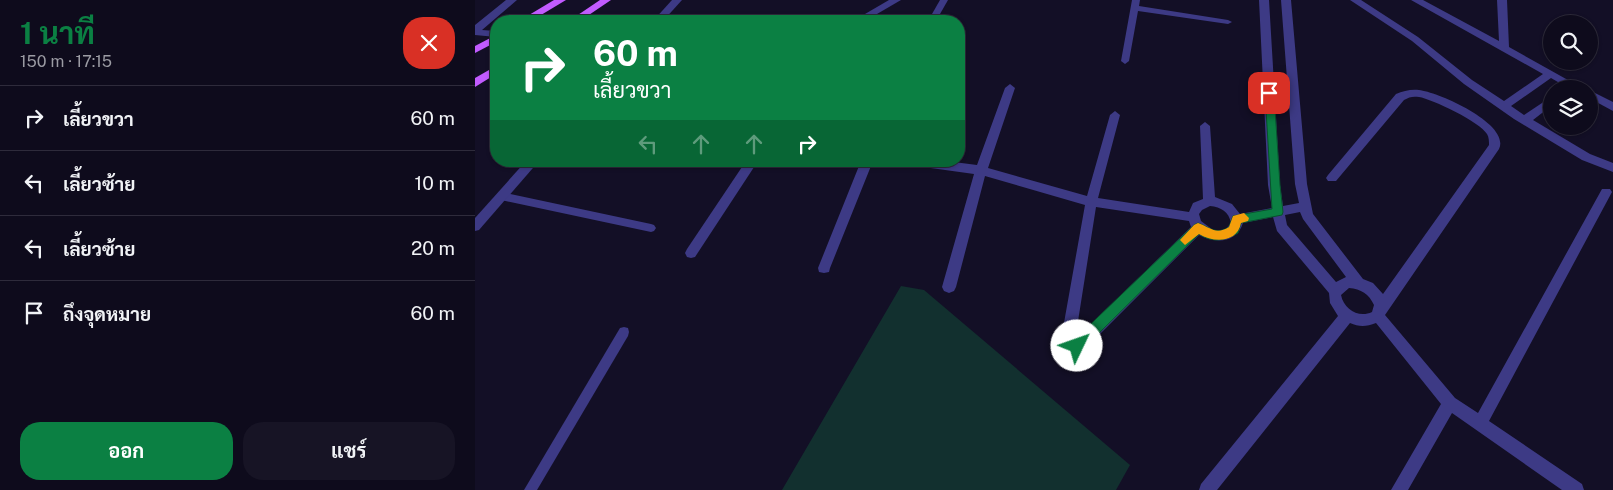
<!DOCTYPE html>
<html lang="th">
<head>
<meta charset="utf-8">
<style>
  :root { --surface:#0e0b1c; --page:#171425; --text:#f1f3f6; --muted:#9b9ba3; --line:#2e2b3b; --accent:#0b8043 }
  body { margin:0; font-family:"Public Sans",Sarabun,sans-serif; background:var(--page); color:var(--text); height:100vh; display:flex; flex-direction:column; font-size:19px; white-space:nowrap }
  * { box-sizing:border-box; margin:0 }
  p { font-size:16px; color:var(--muted) }
  .icon { flex:none; width:28px; height:28px; fill:none; stroke:currentColor; stroke-width:2; stroke-linecap:round; stroke-linejoin:round }
  .map { position:relative; flex:1; overflow:hidden }
  .drawer { display:flex; flex-direction:column; background:var(--surface); width:475px }
  .drawer>* { flex:none }
  .banner { position:absolute; left:15px; top:15px; width:475px; height:152px; border-radius:20px; box-shadow:0 1px 4px #0004,0 0 0 1px var(--line); background:#0b8043; color:#fff; overflow:hidden }
  .fabs { position:absolute; left:1068px; top:15px; display:grid; gap:10px }
  .fabs a { display:grid; place-items:center; width:55px; height:55px; border-radius:50%; background:var(--surface); box-shadow:0 1px 4px #0004,0 0 0 1px var(--line); font-size:25px }
  .pin { position:absolute; display:grid; place-items:center; width:42px; height:42px; color:#fff; margin:-21px; border-radius:10px; box-shadow:0 2px 8px #0006 }
  .me { position:absolute; width:55px; margin:-28px; rotate:48deg; stroke-linejoin:round; filter:drop-shadow(0 0 4px #0008) }
  .turn { display:flex; align-items:center; gap:18px; height:105px; padding:0 20px; font-size:22px }
  .turn .icon { width:65px; height:65px; stroke-width:2.5 }
  .turn b { display:block; font-size:35px; line-height:42px }
  .lanes { display:flex; align-items:center; height:48px; padding:0 20px; background:#0003; justify-content:center; gap:25px; direction:ltr }
  .lanes .off { opacity:.35 }
  .round { display:grid; place-items:center; flex:none; width:52px; height:52px; border-radius:20px; background:var(--page) }
  .head { display:flex; align-items:center; justify-content:space-between; height:85px; padding:0 20px }
  h1 { font-size:30px; font-weight:700; line-height:38px; color:var(--accent) }
  .cta { display:flex; gap:10px; margin-top:auto; padding:10px 20px }
  .cta a { flex:1; height:58px; border-radius:20px; background:var(--accent); color:#fff; font-size:20px; font-weight:700; line-height:58px; text-align:center }
  .cta a+a { background:var(--page); color:var(--text) }
  ul { padding:0; list-style:none }
  li { display:flex; align-items:center; gap:15px; height:65px; padding:0 20px; border-top:1px solid var(--line) }
  li div { flex:1 }
  li b { display:block; font-size:19px }
  li em { font-style:normal }
  main { display:flex; flex:1; min-height:0 }
  .map>svg:first-child { display:block }
  .green { fill:#12302f }
  .lines { fill:none; stroke-linecap:round; stroke-linejoin:round }
  .service { fill:#3d3a85; fill-rule:evenodd }
  .minor { fill:#3d3a85; fill-rule:evenodd }
  .primary { fill:#c25bff; fill-rule:evenodd }
  .route { fill:#0b8043; stroke:#07532c }
  .slow { fill:#f59e0b }
</style>
</head>
<body>
<main>
<section class="drawer">
<div class="head"><div><h1>1 นาที</h1><p>150 m · 17:15</p></div><a class="round" style="background:#d93025;color:#fff"><svg class="icon" aria-label="close" viewBox="0 0 24 24"><path d="M6 6l12 12M18 6L6 18"/></svg></a></div>
<ul>
<li><svg class="icon" aria-label="right" viewBox="0 0 24 24"><path d="M7 20v-9h11M14 6l5 5-5 5"/></svg><div><b>เลี้ยวขวา</b></div><em>60 m</em></li>
<li><svg class="icon" aria-label="left" viewBox="0 0 24 24"><path d="M17 20v-9H6M10 6l-5 5 5 5"/></svg><div><b>เลี้ยวซ้าย</b></div><em>10 m</em></li>
<li><svg class="icon" aria-label="left" viewBox="0 0 24 24"><path d="M17 20v-9H6M10 6l-5 5 5 5"/></svg><div><b>เลี้ยวซ้าย</b></div><em>20 m</em></li>
<li><svg class="icon" aria-label="arrive" viewBox="0 0 24 24"><path d="M6 21V4h12l-3 4 3 4H6"/></svg><div><b>ถึงจุดหมาย</b></div><em>60 m</em></li>
</ul>
<div class="cta"><a>ออก</a><a>แชร์</a></div>
</section>
<div class="map">
<svg width="1138" height="490" viewBox="0 0 1138 490">
  <rect width="100%" height="100%" fill="#130f26"/>
  <polygon class="green" points="426,286 449,290 655,465 641,490 307,490"/>
  <g class="lines">
    <g class="service">
      <polygon points="465,0 473,0 461,21 453,21"/>
      <polygon points="657,0 665,0 664,6 753,20 757,22 753,24 663,11 654,61 650,64 646,61"/>
      <polygon points="26,192 176,224 179,225 181,228 179,231 176,232 26,200 21,196"/>
      <polygon points="149,327 153,328 154,332 153,336 62,490 49,490 145,328"/>
    </g>
    <g class="minor">
      <polygon points="31,0 42,0 7,30 21,31 21,37 0,35 0,25"/>
      <polygon points="197,0 207,0 188,21 178,21"/>
      <polygon points="414,0 426,0 390,21 378,21"/>
      <path d="M784 0H794L805 185 808 206 824 203 820 184 806 0H816L832 184 838 214 888 279 898 283 908 294 1014 145C1014 142 1014 137 1012 134 1005 122 957 99 944 97 938 96 934 97 929 100L861 181H853L851 178 853 175 921 94C928 91 936 89 944 90 963 92 1036 124 1024 149L910 315 980 398 1003 413 1127 189H1135L1137 192 1014 421 1107 484 1109 490H1087L977 413 933 490H916L966 404 901 323C891 327 884 327 875 323L742 490H724L726 484 863 316 855 303 854 293 802 231 798 217 768 223C762 243 740 244 724 235L609 350 604 351 591 344 587 334 610 205 510 176 481 287 479 291 474 293 469 291 467 287 499 174 434 165 428 161H471L502 165 530 88 535 84 540 88 513 168 612 196 635 115 640 111 645 115 623 198 714 212 718 203 728 199 725 126 730 122 735 126 740 197 757 204 765 214 797 208 793 185ZM735 206C746 207 754 212 756 223L750 230H738L726 221 724 214 727 210ZM621 207 714 221 716 227 603 337 601 334ZM825 212 828 219 871 277 861 282 812 225 810 215ZM874 288C886 289 894 294 899 305L897 312C884 318 869 310 866 295Z"/>
      <polygon points="875,0 886,0 943,37 997,80 1029,101 1068,74 936,0 948,0 1024,41 1022,0 1032,0 1034,47 1109,89 1095,89 1076,78 1036,106 1049,115 1076,97 1076,106 1058,120 1115,154 1138,163 1138,172 1107,160 1039,119 989,84 937,41"/>
      <polygon points="1114,90 1138,102 1138,111 1114,98"/>
      <polygon points="51,161 64,161 4,230 0,231 0,218"/>
      <polygon points="271,161 283,161 220,257 216,258 212,257 210,253 212,249"/>
      <polygon points="386,161 398,161 355,268 354,272 349,273 344,272 343,268"/>
    </g>
    <g class="primary">
      <polygon points="79,0 91,0 56,21 44,21"/>
      <polygon points="125,0 136,0 105,21 94,21"/>
      <polygon points="21,35 21,42 0,53 0,46"/>
      <polygon points="21,66 21,74 0,87 0,78"/>
    </g>
  </g>
  <path class="route" d="M794 89 799 93 805 185 808 212 807 215 766 223 763 233C749 241 738 243 724 234L607 350 602 351 598 350 596 346 598 341 719 225 723 223C736 228 741 235 754 227L758 216 797 209 790 93Z"/>
  <path class="slow" d="M769 213 774 218 773 221 766 223C762 243 739 243 724 234L710 245 705 240 719 225 723 223C736 228 741 235 754 227L758 216Z"/>
</svg>
<div class="fabs">
<a><svg class="icon" aria-label="search" viewBox="0 0 24 24"><circle cx="10" cy="10" r="6"/><path d="M15 15l6 6"/></svg></a>
<a><svg class="icon" aria-label="layers" viewBox="0 0 24 24"><path d="M12 4l9 5-9 5-9-5zM3 14l9 5 9-5"/></svg></a>
</div>
<div class="pin" style="left:794px;top:93px;background:#d93025"><svg class="icon" aria-label="arrive" viewBox="0 0 24 24"><path d="M6 21V4h12l-3 4 3 4H6"/></svg></div>
<svg class="me" style="left:602px;top:346px" viewBox="-20 -20 40 40"><circle r="19" fill="#fff"/><path d="M0-13L10 11 0 6-10 11z" fill="#0b8043"/></svg>
<div class="banner">
<div class="turn"><svg class="icon" aria-label="right" viewBox="0 0 24 24"><path d="M7 20v-9h11M14 6l5 5-5 5"/></svg><div><b>60 m</b>เลี้ยวขวา</div></div>
<div class="lanes"><svg class="icon off" aria-label="left" viewBox="0 0 24 24"><path d="M17 20v-9H6M10 6l-5 5 5 5"/></svg><svg class="icon off" aria-label="ahead" viewBox="0 0 24 24"><path d="M12 20V5M6 11l6-6 6 6"/></svg><svg class="icon off" aria-label="ahead" viewBox="0 0 24 24"><path d="M12 20V5M6 11l6-6 6 6"/></svg><svg class="icon" aria-label="right" viewBox="0 0 24 24"><path d="M7 20v-9h11M14 6l5 5-5 5"/></svg></div>
</div>
</div>
</main>
</body>
</html>
